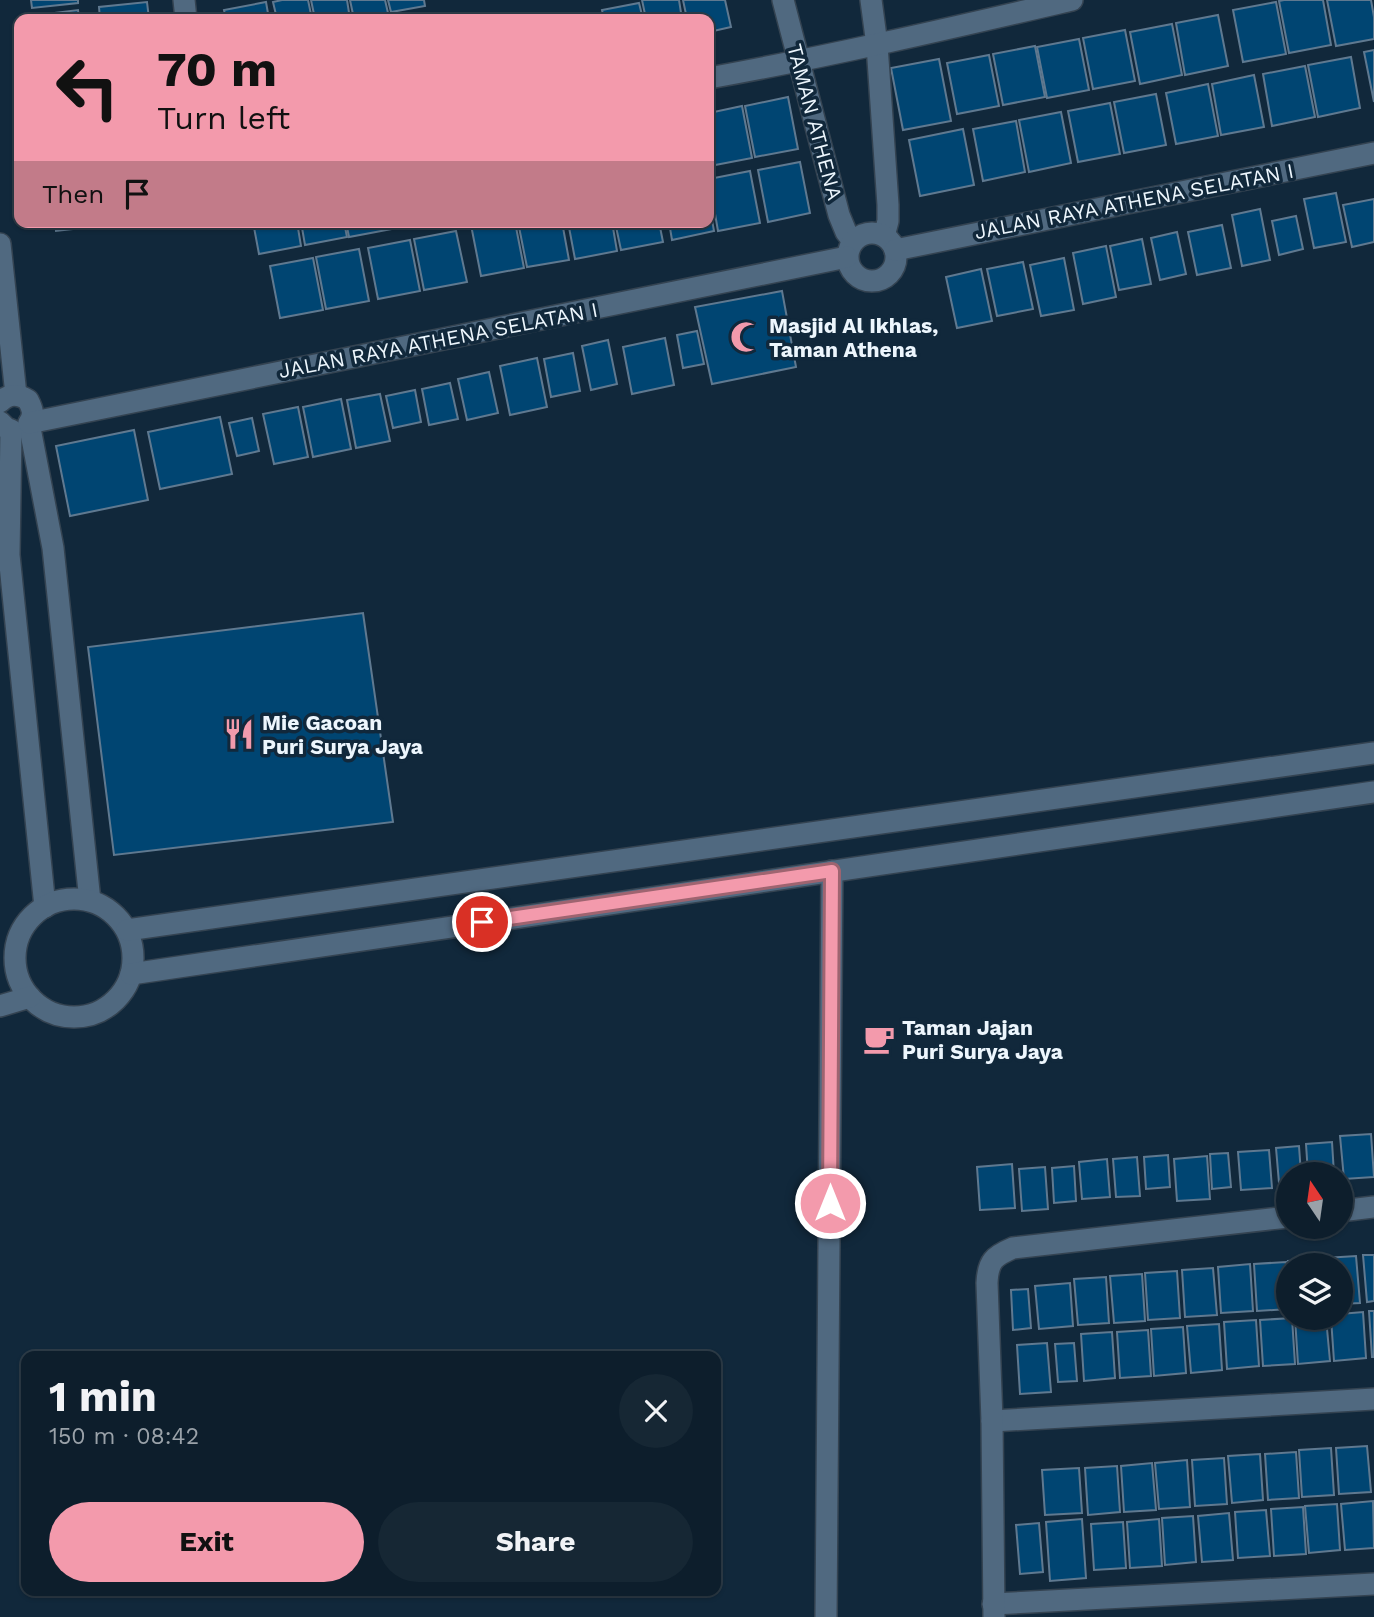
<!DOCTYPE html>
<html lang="en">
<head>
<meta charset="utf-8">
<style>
  :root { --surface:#0d1e2c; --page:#162734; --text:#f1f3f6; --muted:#9aa2a9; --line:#2d3c48; --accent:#f39aac }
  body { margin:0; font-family:"Work Sans",sans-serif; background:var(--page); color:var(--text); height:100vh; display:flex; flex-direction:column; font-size:26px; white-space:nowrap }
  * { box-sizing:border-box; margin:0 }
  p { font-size:23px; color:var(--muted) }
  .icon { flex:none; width:38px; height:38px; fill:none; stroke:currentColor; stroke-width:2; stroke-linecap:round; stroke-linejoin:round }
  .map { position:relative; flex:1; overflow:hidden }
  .side { position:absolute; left:21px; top:1351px; width:700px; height:245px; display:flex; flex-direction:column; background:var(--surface); border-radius:14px; box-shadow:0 2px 5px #0004,0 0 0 2px var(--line) }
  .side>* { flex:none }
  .banner { position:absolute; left:14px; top:14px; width:700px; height:214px; border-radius:14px; box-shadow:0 2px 5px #0004,0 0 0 2px var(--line); background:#f39aac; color:#111; overflow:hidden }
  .needle { width:46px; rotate:347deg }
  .tools { position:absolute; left:1276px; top:1162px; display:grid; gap:14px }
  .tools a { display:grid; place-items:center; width:77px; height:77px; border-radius:50%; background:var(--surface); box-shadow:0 2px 5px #0004,0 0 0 2px var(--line); font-size:35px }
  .pin { position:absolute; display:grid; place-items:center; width:60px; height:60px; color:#fff; margin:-30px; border:4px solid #fff; border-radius:50%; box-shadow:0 2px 7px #0007 }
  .me { position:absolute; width:77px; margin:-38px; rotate:0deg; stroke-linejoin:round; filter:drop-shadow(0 0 5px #0008) }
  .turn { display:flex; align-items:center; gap:24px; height:147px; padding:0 28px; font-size:32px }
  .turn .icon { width:91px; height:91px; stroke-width:2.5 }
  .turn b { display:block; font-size:49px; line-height:60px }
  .then { display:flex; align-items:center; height:66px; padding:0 28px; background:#0003; gap:14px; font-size:26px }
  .round { display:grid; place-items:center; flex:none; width:74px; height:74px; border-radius:37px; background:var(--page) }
  .head { display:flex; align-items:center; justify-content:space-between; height:119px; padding:0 28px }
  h1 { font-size:42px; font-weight:700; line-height:52px }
  .button { display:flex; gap:14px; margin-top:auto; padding:14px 28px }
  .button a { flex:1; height:80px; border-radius:42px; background:var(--accent); color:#111; font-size:28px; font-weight:700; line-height:80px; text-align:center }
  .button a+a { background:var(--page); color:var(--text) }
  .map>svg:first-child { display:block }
  .building { fill:#004572; stroke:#5f7990; stroke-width:2 }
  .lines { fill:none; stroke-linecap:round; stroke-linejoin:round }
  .street-casing { stroke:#344351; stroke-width:24 }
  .secondary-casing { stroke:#344351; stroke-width:24 }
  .street { stroke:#506980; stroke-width:21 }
  .secondary { stroke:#506980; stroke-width:21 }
  .route-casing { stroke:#9e6470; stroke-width:18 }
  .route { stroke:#f39aac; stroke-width:12 }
  .labels { text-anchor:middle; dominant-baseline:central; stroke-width:7; stroke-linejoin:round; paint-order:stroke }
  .street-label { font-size:21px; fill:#edf6fd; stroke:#11283b }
  .poi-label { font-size:21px; font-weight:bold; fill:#edf6fd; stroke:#11283b; text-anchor:start }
</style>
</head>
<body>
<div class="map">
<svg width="1374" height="1617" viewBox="0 0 1374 1617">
  <rect width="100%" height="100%" fill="#11283b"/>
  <g class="building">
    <polygon points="31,0 78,0 78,3 32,8"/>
    <polygon points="282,0 308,0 312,19 277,19 273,2"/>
    <polygon points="311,0 347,0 350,19 315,19"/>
    <polygon points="350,0 385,0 388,13 354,19"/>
    <polygon points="388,0 424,0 425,6 391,12"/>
    <polygon points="642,0 679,0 682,19 646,19"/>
    <polygon points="683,0 725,0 731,27 709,32 709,19 687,19"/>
    <polygon points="1284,0 1323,0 1331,45 1289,53 1279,1"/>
    <polygon points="1327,0 1371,0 1374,17 1374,39 1336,46"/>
    <polygon points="147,2 149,19 100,19 99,7"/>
    <polygon points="266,2 269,19 226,19 224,10"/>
    <polygon points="1276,2 1286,54 1243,62 1233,10"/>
    <polygon points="639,3 643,19 604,19 602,10"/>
    <polygon points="78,10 79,19 38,19 37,15"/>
    <polygon points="1218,15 1228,66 1185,75 1176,23"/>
    <polygon points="1172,24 1182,75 1140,84 1130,32"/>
    <polygon points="1125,30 1135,81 1093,89 1083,38"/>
    <polygon points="1079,39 1089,90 1047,98 1037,47"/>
    <polygon points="1035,46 1045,97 1003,105 993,54"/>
    <polygon points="1374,50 1374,102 1364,52"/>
    <polygon points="989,55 999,106 957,114 947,63"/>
    <polygon points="1351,57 1360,108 1318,117 1308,65"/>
    <polygon points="939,59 951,121 903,130 891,68"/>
    <polygon points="1305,66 1315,117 1272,126 1263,74"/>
    <polygon points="1254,75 1264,127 1221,135 1212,84"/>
    <polygon points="1208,84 1218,136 1176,144 1166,93"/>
    <polygon points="1156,94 1166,145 1124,153 1114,102"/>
    <polygon points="788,97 798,149 755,157 745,106"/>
    <polygon points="1110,103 1120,154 1078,162 1068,111"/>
    <polygon points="742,106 752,158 710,166 709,113"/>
    <polygon points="1061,112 1071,163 1029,172 1019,120"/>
    <polygon points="1016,121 1025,172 983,181 973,129"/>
    <polygon points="963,129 974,185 920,196 909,140"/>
    <polygon points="800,162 810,213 768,222 758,170"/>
    <polygon points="750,171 760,223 718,231 709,179"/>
    <polygon points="1336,193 1346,242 1314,248 1304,199"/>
    <polygon points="1374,199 1374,242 1352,247 1343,205"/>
    <polygon points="709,203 714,231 672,240 669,222 709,222"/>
    <polygon points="1260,209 1270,260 1242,266 1232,215"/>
    <polygon points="1296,216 1303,249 1279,255 1272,221"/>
    <polygon points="55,222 100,222 101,226 56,231"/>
    <polygon points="253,222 297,222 301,246 259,254"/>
    <polygon points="301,222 344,222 347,237 305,245"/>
    <polygon points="346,222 390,222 392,229 349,237"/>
    <polygon points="486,222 515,222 524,268 481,276 471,225"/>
    <polygon points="518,222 562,222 569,260 527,267"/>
    <polygon points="568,222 612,222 617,251 575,259"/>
    <polygon points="615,222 659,222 663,242 621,250"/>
    <polygon points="1222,225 1231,268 1197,275 1188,232"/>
    <polygon points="456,231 467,282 424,290 414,239"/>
    <polygon points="1177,232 1186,274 1160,280 1151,238"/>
    <polygon points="1142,239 1151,284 1119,290 1110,246"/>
    <polygon points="410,240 420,291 378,299 368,248"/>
    <polygon points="1106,246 1116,297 1083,304 1073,253"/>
    <polygon points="359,249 369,301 326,309 316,257"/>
    <polygon points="313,258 323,310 280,318 270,266"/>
    <polygon points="1064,258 1074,310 1041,316 1030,265"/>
    <polygon points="1023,262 1033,309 997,316 987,269"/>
    <polygon points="981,269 992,321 957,328 946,277"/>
    <polygon points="782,291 796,367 712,384 695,307"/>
    <polygon points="697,331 704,364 683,368 677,335"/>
    <polygon points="665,338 674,385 632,394 623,347"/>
    <polygon points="608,340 617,384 591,390 582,346"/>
    <polygon points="573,353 580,391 551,397 544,359"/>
    <polygon points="537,358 547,407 510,415 500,366"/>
    <polygon points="489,372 498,413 467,420 458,379"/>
    <polygon points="450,383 458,419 429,425 422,389"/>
    <polygon points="415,390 421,422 393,428 386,396"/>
    <polygon points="380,394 390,441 356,448 347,400"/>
    <polygon points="341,399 351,449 313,457 303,407"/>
    <polygon points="298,407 308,457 274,464 263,414"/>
    <polygon points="220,417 232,474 160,489 148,432"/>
    <polygon points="252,418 259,451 237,456 229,423"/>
    <polygon points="134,430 148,500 70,516 56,446"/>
    <polygon points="363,613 393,822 114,855 88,647"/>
    <polygon points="1371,1134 1374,1177 1344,1179 1340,1136"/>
    <polygon points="1332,1142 1334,1174 1308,1174 1306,1144"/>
    <polygon points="1299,1146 1301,1174 1288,1174 1288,1182 1279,1183 1276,1148"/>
    <polygon points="1269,1150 1272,1188 1241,1190 1238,1152"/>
    <polygon points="1228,1153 1231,1187 1212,1189 1210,1154"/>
    <polygon points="1168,1155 1170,1187 1146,1189 1144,1157"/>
    <polygon points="1207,1156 1210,1199 1177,1201 1174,1159"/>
    <polygon points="1137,1157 1140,1196 1116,1197 1113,1159"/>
    <polygon points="1107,1159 1110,1197 1082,1199 1079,1162"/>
    <polygon points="1012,1164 1015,1208 980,1210 977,1167"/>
    <polygon points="1074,1166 1076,1201 1054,1203 1052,1168"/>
    <polygon points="1045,1167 1048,1209 1022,1211 1019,1169"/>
    <polygon points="1363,1255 1374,1255 1374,1301 1367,1302"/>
    <polygon points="1356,1256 1360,1303 1340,1304 1340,1265 1325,1265 1325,1258"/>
    <polygon points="1320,1259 1320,1265 1289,1265 1288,1261"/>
    <polygon points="1286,1262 1288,1309 1257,1311 1254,1264"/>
    <polygon points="1250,1264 1253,1311 1221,1313 1218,1267"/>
    <polygon points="1213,1268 1217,1315 1185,1317 1182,1270"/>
    <polygon points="1177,1271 1180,1318 1148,1320 1145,1273"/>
    <polygon points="1142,1274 1145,1321 1114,1323 1110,1276"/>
    <polygon points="1106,1277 1109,1323 1078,1325 1074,1279"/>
    <polygon points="1070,1283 1073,1326 1039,1329 1035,1286"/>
    <polygon points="1028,1289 1031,1328 1013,1330 1011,1290"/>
    <polygon points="1369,1311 1374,1311 1374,1357 1372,1357"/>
    <polygon points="1363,1312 1366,1358 1334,1361 1331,1318 1340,1318 1340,1314"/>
    <polygon points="1292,1318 1295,1364 1263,1366 1260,1320"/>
    <polygon points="1295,1318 1326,1318 1330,1361 1298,1364"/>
    <polygon points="1256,1320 1259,1366 1227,1369 1224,1322"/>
    <polygon points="1219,1324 1222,1370 1191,1373 1187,1326"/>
    <polygon points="1183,1327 1186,1373 1154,1376 1151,1329"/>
    <polygon points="1148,1330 1151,1376 1120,1378 1117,1332"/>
    <polygon points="1112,1332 1115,1378 1084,1381 1081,1334"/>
    <polygon points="1047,1343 1051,1392 1020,1394 1017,1345"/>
    <polygon points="1074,1343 1077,1381 1058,1382 1055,1344"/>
    <polygon points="1367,1446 1371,1492 1339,1494 1336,1448"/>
    <polygon points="1331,1448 1334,1495 1302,1497 1299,1450"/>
    <polygon points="1296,1452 1299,1498 1268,1500 1265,1454"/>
    <polygon points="1260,1454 1263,1500 1232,1503 1228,1456"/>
    <polygon points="1224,1458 1227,1504 1195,1506 1192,1460"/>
    <polygon points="1187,1460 1190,1507 1159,1509 1155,1463"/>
    <polygon points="1152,1463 1156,1510 1124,1512 1121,1466"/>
    <polygon points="1117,1466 1120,1512 1088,1515 1085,1468"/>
    <polygon points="1079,1468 1082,1513 1045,1515 1042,1470"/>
    <polygon points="1373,1501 1374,1548 1345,1550 1341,1504"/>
    <polygon points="1337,1504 1340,1550 1309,1553 1305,1506"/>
    <polygon points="1303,1507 1306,1554 1274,1556 1271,1509"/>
    <polygon points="1266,1510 1270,1556 1238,1558 1235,1512"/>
    <polygon points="1229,1513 1233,1560 1202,1562 1198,1516"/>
    <polygon points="1193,1516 1196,1562 1165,1565 1162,1518"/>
    <polygon points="1082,1519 1086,1578 1050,1581 1046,1522"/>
    <polygon points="1159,1519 1162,1566 1130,1568 1127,1522"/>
    <polygon points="1123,1522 1126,1568 1094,1570 1091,1524"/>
    <polygon points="1039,1523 1043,1572 1020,1574 1016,1525"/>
  </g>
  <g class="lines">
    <defs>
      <g id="street">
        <polyline points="184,0 186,19"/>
        <polyline points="783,0 839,215 846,232 853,241"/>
        <polyline points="871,0 877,45 888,205 888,221 884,236"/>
        <path d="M709 78C831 56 951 28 1072 0"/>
        <circle cx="872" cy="257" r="24"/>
        <polyline points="0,244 16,395"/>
        <polyline points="895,250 1374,153"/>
        <path d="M0 402C9 394 17 393 28 400 32 408 35 414 29 423L53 548 90 901"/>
        <polyline points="0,422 6,428 11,430 9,555 45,907"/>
        <polyline points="29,423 847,257"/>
        <polyline points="1340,1211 1374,1207"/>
        <polyline points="992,1421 1374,1399"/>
        <polyline points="993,1604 1374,1584"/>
        <polyline points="826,1617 832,871"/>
        <path d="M994 1617 992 1421 987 1283C988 1261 994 1256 1013 1248L1288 1217"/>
      </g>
      <g id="secondary">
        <circle cx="74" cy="958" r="59"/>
        <polyline points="127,930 1374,753"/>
        <polyline points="131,974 1374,792"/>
        <polyline points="0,1006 30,997"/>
      </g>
    </defs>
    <use href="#street" class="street-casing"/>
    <use href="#secondary" class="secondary-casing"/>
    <use href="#street" class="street"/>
    <use href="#secondary" class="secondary"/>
  </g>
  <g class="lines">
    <defs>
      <polyline id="route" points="482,922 832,871 830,1203"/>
    </defs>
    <use href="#route" class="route-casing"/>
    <use href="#route" class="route"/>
  </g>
  <defs>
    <symbol id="mosque-bare" viewBox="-9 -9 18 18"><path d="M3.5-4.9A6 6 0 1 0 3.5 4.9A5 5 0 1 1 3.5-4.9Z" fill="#f39aac" stroke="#11283b" stroke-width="2.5" paint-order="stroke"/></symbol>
    <symbol id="restaurant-bare" viewBox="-9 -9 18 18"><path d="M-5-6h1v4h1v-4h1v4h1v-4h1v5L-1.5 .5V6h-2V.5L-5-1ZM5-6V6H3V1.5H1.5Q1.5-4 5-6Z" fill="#f39aac" stroke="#11283b" stroke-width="2.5" paint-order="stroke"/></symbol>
    <symbol id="cafe-bare" viewBox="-9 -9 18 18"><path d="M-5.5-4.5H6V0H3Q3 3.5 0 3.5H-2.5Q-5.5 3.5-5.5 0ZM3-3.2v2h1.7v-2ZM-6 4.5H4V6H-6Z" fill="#f39aac" stroke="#11283b" stroke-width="2.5" paint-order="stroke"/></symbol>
  </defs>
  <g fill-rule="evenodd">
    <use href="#mosque-bare" x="724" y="315" width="44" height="44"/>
    <use href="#restaurant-bare" x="217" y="712" width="44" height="44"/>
    <use href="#cafe-bare" x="857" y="1017" width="44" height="44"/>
  </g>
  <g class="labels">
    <g class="street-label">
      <text transform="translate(815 122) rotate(75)">TAMAN ATHENA</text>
      <text transform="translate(1134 201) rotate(-11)">JALAN RAYA ATHENA SELATAN I</text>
      <text transform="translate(438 340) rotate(-11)">JALAN RAYA ATHENA SELATAN I</text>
    </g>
    <g class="poi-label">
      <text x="769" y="325">Masjid Al Ikhlas,<tspan x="769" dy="24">Taman Athena</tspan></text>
      <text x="262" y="722">Mie Gacoan<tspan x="262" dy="24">Puri Surya Jaya</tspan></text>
      <text x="902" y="1027">Taman Jajan<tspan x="902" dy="24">Puri Surya Jaya</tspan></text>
    </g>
  </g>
</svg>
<div class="tools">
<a><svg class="needle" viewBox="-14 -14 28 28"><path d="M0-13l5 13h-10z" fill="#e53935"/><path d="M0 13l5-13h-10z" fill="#9aa2a9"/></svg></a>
<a><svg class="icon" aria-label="layers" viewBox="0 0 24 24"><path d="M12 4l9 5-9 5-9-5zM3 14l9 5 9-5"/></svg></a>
</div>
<div class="pin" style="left:482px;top:922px;background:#d93025"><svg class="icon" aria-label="arrive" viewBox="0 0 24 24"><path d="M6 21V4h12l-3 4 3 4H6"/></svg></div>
<svg class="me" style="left:830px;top:1203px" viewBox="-20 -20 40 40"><circle r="17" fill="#f39aac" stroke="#fff" stroke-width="3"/><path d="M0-11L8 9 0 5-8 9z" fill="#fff"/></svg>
<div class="banner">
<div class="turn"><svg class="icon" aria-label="left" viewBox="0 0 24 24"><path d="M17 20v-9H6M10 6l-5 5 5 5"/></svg><div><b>70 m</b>Turn left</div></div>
<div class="then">Then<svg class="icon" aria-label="arrive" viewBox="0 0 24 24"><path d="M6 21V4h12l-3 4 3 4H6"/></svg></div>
</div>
<section class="side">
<div class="head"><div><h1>1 min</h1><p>150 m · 08:42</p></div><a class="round"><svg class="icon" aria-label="close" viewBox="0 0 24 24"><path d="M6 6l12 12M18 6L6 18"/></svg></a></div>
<div class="button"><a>Exit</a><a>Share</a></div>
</section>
</div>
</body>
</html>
